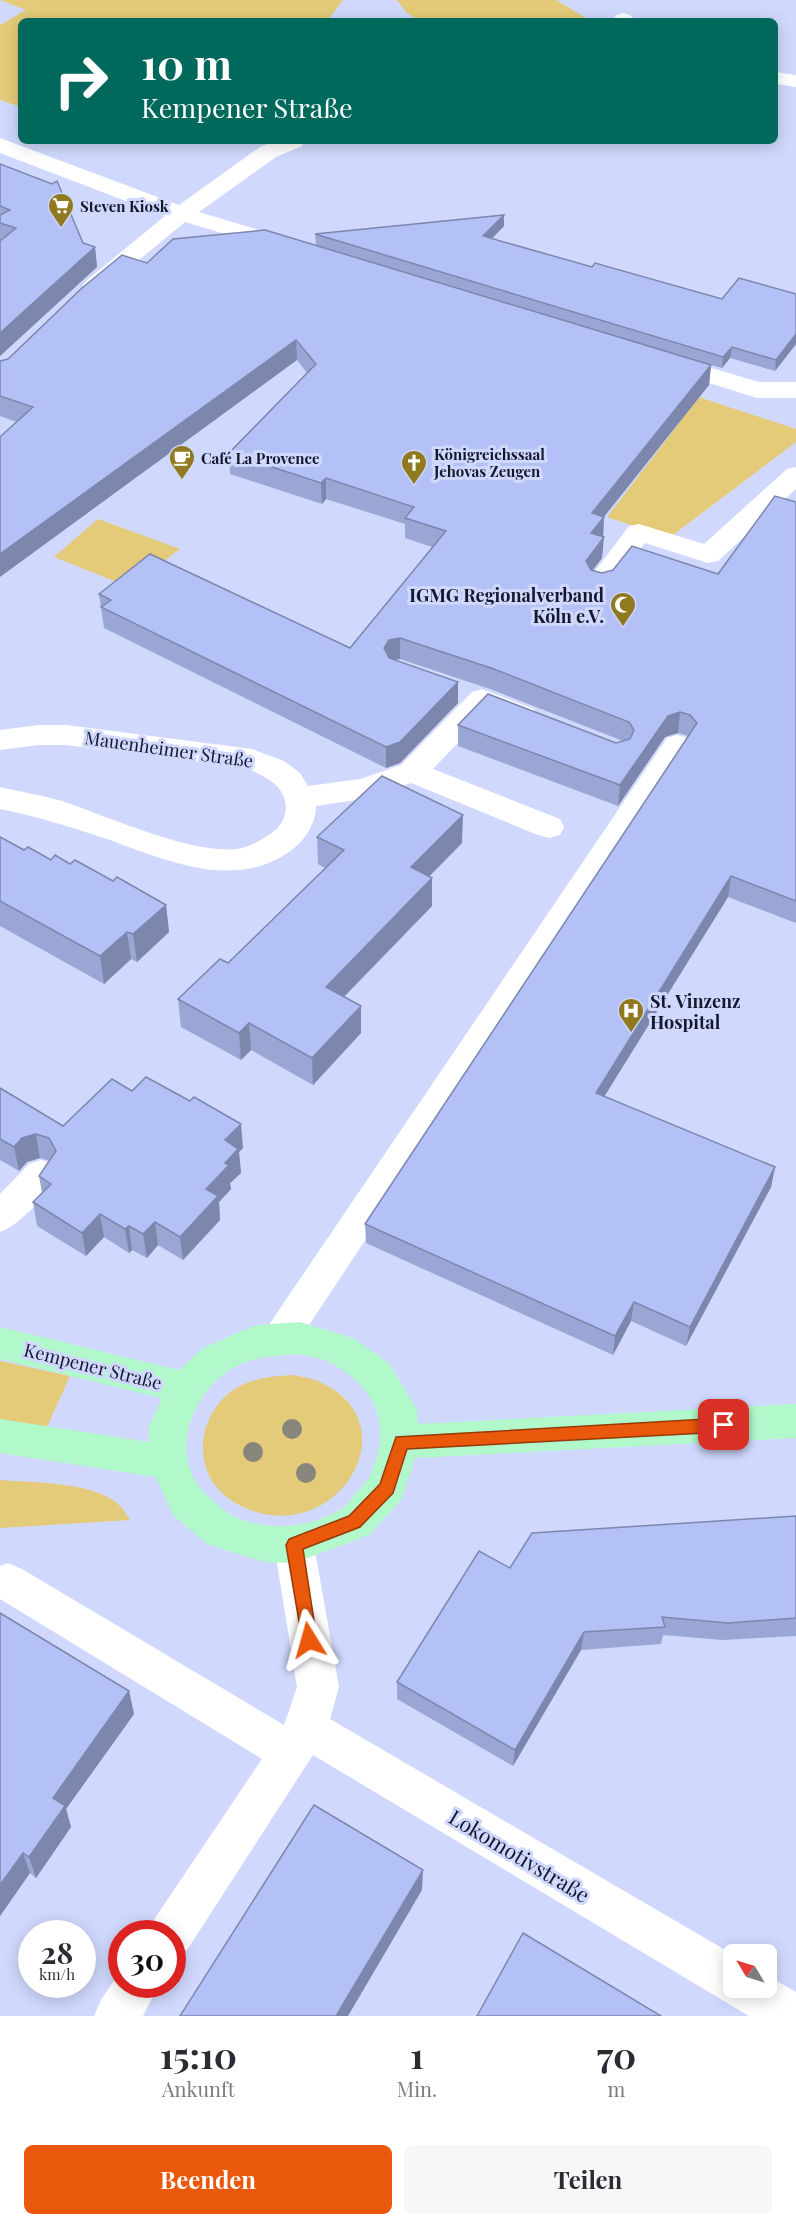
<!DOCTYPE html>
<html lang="de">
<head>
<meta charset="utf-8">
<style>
  :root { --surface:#fff; --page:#f7f7f7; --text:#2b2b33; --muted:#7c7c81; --accent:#ea580c }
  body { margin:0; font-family:"Playfair Display",serif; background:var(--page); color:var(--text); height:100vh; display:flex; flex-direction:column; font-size:22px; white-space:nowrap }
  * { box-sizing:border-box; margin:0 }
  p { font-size:20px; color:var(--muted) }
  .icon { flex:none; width:33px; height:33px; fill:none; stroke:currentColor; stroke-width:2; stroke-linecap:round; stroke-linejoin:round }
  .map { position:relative; height:2016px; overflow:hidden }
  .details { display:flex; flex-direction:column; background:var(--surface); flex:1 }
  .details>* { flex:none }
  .top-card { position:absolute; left:18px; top:18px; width:760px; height:126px; border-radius:9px; box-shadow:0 3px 15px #0003; background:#00695c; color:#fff; overflow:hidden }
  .needle { width:39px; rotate:308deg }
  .controls { position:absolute; left:723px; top:1944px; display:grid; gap:12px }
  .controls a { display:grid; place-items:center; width:54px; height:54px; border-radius:9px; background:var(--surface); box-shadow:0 3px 15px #0003; font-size:30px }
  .speed { position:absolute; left:18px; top:1920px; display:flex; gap:12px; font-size:30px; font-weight:700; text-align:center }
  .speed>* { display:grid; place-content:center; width:78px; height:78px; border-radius:50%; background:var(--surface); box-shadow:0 3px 15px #0003; line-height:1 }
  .speed small { font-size:15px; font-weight:400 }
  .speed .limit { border:9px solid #d22; background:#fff; color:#111 }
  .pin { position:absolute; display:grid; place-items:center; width:51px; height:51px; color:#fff; margin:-26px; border-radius:12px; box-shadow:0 3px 9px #0006 }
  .me { position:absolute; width:66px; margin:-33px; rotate:352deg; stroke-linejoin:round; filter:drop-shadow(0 0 4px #0008) }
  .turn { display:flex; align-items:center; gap:21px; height:126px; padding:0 24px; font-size:27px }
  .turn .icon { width:78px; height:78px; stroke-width:2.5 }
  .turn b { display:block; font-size:42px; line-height:51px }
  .eta { display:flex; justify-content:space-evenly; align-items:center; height:102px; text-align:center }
  .eta b { font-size:36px; font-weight:700; line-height:42px }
  .button { display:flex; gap:12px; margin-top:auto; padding:12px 24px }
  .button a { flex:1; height:69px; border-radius:9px; background:var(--accent); color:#fff; font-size:24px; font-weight:700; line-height:69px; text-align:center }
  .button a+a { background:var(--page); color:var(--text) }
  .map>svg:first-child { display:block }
  .green { fill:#e4cb7a }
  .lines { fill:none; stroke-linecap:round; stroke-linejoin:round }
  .minor { fill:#fff; fill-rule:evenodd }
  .major { fill:#b1f9ca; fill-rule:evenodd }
  .tree { fill:#88857d }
  .wall { fill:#9aa6d4 }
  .shaded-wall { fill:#7d87ad }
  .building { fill:#b3c1f7; stroke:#7d87ad; stroke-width:1.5 }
  .route { fill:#ea580c; stroke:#983908; stroke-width:1.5 }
  .labels { text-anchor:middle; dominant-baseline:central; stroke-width:6; stroke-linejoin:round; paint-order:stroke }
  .far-poi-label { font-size:15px; font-weight:bold; fill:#14182d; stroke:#d0d9fd; text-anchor:start }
  .poi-label { font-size:18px; font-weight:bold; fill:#14182d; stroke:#d0d9fd; text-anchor:end }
  .street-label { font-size:18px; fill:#14182d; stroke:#d0d9fd }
  .near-street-label { font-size:21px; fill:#14182d; stroke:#d0d9fd }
</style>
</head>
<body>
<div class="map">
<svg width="796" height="2016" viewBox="0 0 796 2016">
  <rect width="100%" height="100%" fill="#d0d9fd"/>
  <g class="green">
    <polygon points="0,0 343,0 327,21 21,21 21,107 0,100 0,25 26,10"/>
    <polygon points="397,0 556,0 591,21 419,21 406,12"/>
    <polygon points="668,387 796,429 796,442 669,538 607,517 680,422 649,412"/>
    <polygon points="98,519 180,549 129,587 54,557"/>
    <polygon points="0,1361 70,1376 47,1427 0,1420"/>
    <path d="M293 1375C302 1377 312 1378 320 1382 411 1424 339 1541 253 1511 236 1505 221 1496 211 1479 192 1445 208 1400 244 1384 261 1377 276 1376 293 1375Z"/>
    <path d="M0 1480C33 1483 94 1481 119 1505 123 1509 127 1515 130 1520L0 1528Z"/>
  </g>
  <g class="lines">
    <g class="minor">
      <polygon points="623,13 630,15 636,21 614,21 613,19 616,15"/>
      <polygon points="776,72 796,75 796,87 776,84"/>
      <polygon points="0,138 179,205 260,147 275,141 305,141 302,146 276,157 199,212 293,240 297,245 293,250 285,252 185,222 103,290 95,292 87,290 83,285 87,280 165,216 0,153"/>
      <polygon points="667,355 759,382 796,382 796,398 757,398 658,367 655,362 658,357"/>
      <polygon points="796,467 796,489 718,561 708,563 645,543 610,589 600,592 590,589 586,583 629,526 639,524 704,544 787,469"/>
      <path d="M482 689 534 709 539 716 534 723 524 726 487 712 433 769 560 819 564 827 560 835 549 838 538 835 411 783 363 799 316 806C316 822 306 839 293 849 234 894 162 858 101 837 68 826 35 816 0 809V787C21 792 42 795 62 801 110 817 189 854 237 849 251 847 263 839 274 831 285 823 289 807 283 795 277 781 259 774 247 768L66 745H39L0 750V730L39 725H66L252 749 284 761 300 773 308 786 360 779 401 765 472 692Z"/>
      <polygon points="677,735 687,738 692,745 687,752 292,1351 279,1356 266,1351 260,1340 266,1329 667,738"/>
      <path d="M41 1160 53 1164 59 1174C49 1193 20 1225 0 1232V1194L29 1164Z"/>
      <polygon points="294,1527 308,1532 314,1545 339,1687 330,1719 734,1955 734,1988 766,1988 766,1975 796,1992 796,2016 749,2016 313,1755 187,1950 172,1956 172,1934 149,1934 155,1918 262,1759 0,1599 0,1566 8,1563 22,1569 284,1725 297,1687 274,1545 280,1532"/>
      <polygon points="122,1968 122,1984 159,1984 143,2016 94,2016 101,2000"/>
    </g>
    <path class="major" d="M300 1322 353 1338 389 1363 417 1410 418 1424 796 1404V1438L415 1458 401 1500 369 1535 294 1563 264 1562 207 1544 173 1515 156 1477 0 1453V1419L149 1442V1426L162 1398 0 1359V1327L179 1370 203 1348 244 1330 257 1325ZM300 1354C310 1357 322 1358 331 1363 369 1384 390 1415 376 1459 372 1473 369 1480 359 1490 353 1496 347 1506 340 1510 308 1528 269 1532 235 1517 226 1513 217 1504 210 1498 167 1463 188 1396 230 1370 252 1356 275 1356 300 1354Z"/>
  </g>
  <g class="tree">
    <circle cx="292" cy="1429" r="10"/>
    <circle cx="253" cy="1452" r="10"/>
    <circle cx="306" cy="1473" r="10"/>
  </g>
  <g class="wall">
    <polygon points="0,164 83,243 95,247 97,267 0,356"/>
    <polygon points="504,215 504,226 492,239 592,267 722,299 796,294 796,344 775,371 730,358 722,368 711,365 709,385 604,517 602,558 592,571 602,573 718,574 796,502 796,923 728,897 604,1097 775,1167 771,1187 686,1346 631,1321 613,1355 366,1243 365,1224 688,736 678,733 665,737 618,806 458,746 458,725 616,743 623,741 493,690 400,659 394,660 458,682 458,703 400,763 386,768 104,628 99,594 350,648 432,547 405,538 405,524 326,499 322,504 230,474 229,453 307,373 297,360 17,422 0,416 0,361 8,359 147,263 316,245 315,234"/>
    <polygon points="0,837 24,850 51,860 70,864 113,881 166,905 169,932 137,962 131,959 104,984 0,926"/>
    <polygon points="317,837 462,843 429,876 432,878 432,906 344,997 361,1033 313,1085 251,1050 241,1060 181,1027 178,999 228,963 325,868 318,864"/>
    <polygon points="0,1088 63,1126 132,1091 243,1148 239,1152 241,1173 230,1183 231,1189 219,1202 220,1220 183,1260 158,1245 147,1258 132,1250 129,1253 104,1237 86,1256 37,1226 33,1202 42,1193 39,1176 50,1161 40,1158 27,1162 19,1171 0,1160"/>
    <polygon points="796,1516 796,1636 723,1640 663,1635 661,1644 581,1650 513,1766 397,1699 397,1682 510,1568"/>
    <polygon points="0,1613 129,1691 134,1714 66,1809 71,1827 36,1878 30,1873 0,1916"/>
  </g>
  <g class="shaded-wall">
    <polygon points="504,215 504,226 483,247 483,236"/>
    <polygon points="95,247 97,267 0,356 0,333"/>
    <polygon points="796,334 796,344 775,371 776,360"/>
    <polygon points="296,340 297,360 0,577 0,554"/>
    <polygon points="732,347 730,358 722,368 723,357"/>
    <polygon points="711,365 709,385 594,529 604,517 603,538 591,534 592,513"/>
    <polygon points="326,478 326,499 322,504 321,483"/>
    <polygon points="604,537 602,558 584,582 586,561"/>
    <polygon points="400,638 400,659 390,661 384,648 389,640"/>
    <polygon points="458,682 458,703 400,763 386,768 386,747"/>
    <polygon points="680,712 678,733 665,737 618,806 620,785 668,716"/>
    <polygon points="463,815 462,843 411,895 411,867"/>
    <polygon points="731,876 728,897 594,1113 596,1093"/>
    <polygon points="432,878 432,906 327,1014 326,987"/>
    <polygon points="166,905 169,932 137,962 133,934"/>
    <polygon points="127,932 131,959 104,984 100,956"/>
    <polygon points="361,1006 361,1033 313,1085 312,1058"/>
    <polygon points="249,1023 251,1050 241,1060 239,1033"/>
    <polygon points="241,1124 243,1148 239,1152 241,1173 230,1183 231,1189 219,1202 220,1220 183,1260 180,1237 206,1189 225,1163 225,1140"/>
    <polygon points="36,1134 40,1158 27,1162 19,1171 14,1147 22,1138"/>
    <polygon points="775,1167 771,1187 686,1346 690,1327"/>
    <polygon points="100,1214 104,1237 86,1256 82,1233"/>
    <polygon points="155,1222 158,1245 147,1258 143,1234"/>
    <polygon points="129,1226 132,1250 129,1253 125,1229"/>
    <polygon points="634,1302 631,1321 613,1355 615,1336"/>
    <polygon points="584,1632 581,1650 513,1766 515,1750"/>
    <polygon points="129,1691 134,1714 66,1809 71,1827 36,1878 29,1857 53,1798"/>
    <polygon points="23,1853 30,1873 0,1916 0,1885"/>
    <polygon points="423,1870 422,1890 348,2016 336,2016"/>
  </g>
  <g class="building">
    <polygon points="0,164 52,184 57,181 83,243 95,247 0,333 0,241 16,228 0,223 0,215 10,210 0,206"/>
    <polygon points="504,215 483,236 592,267 595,263 722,299 739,278 796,294 796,334 776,360 732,347 723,357 315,234"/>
    <polygon points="265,230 711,365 592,513 604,517 591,533 604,537 586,561 591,570 602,573 613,570 632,546 718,574 775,496 796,502 796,901 731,876 596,1093 775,1167 690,1327 634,1302 615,1336 365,1224 697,723 690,715 680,712 668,716 620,785 458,725 488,694 616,743 630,739 634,730 629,722 494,669 400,638 389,640 384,648 389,658 458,682 400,742 386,747 101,607 111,600 99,594 150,554 350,648 446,531 405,518 414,507 326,478 321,483 229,453 316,364 296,340 0,554 0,437 33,407 0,396 0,361 8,359 82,288 122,255 147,263 173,239"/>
    <polygon points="382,776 463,815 411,867 432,878 326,987 361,1006 312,1058 249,1023 239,1033 178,999 220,959 228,963 344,850 317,837"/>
    <polygon points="0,837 24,850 28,847 51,860 55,855 70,864 75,860 113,881 117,877 166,905 133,934 127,932 100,956 0,901"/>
    <polygon points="146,1077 190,1101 194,1097 241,1124 225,1140 238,1149 225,1163 229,1165 206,1189 218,1196 180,1237 155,1222 143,1234 129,1226 125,1229 100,1214 82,1233 33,1202 51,1184 39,1176 56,1151 49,1138 36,1134 22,1138 14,1147 0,1139 0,1088 63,1126 112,1079 132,1091"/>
    <polygon points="796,1516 796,1618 728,1623 662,1617 665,1627 584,1632 515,1750 397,1682 479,1551 510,1568 532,1533"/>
    <polygon points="0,1613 129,1691 53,1798 65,1806 29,1857 23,1853 0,1885"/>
    <polygon points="314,1805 423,1870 336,2016 180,2016"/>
    <polygon points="523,1933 661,2016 477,2016"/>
  </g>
  <polygon class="route" points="724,1418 730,1420 732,1425 730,1430 724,1432 407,1449 393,1493 360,1527 303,1549 317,1640 315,1645 309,1647 303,1645 286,1545 289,1539 349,1516 380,1484 396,1437"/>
  <defs>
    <symbol id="supermarket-pin" viewBox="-11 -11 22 30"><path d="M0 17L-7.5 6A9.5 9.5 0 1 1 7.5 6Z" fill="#917920" stroke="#d0d9fd"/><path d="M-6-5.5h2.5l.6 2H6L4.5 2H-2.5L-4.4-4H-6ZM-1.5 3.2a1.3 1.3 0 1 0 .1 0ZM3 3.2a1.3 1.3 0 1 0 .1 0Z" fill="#fff"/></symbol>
    <symbol id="cafe-pin" viewBox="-11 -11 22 30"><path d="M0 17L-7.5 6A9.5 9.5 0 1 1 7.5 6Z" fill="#917920" stroke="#d0d9fd"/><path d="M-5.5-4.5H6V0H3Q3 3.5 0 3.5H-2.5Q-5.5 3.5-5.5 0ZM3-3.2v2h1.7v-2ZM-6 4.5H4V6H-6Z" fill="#fff"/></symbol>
    <symbol id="church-pin" viewBox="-11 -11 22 30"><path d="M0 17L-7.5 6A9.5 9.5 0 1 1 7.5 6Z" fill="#917920" stroke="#d0d9fd"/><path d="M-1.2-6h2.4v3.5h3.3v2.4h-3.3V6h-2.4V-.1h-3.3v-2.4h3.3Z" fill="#fff"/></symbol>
    <symbol id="mosque-pin" viewBox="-11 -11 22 30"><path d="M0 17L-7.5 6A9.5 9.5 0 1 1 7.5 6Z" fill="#917920" stroke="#d0d9fd"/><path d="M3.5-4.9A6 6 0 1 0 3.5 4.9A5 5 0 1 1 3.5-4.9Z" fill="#fff"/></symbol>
    <symbol id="hospital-pin" viewBox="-11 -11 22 30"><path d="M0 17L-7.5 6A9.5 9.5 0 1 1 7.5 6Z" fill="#917920" stroke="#d0d9fd"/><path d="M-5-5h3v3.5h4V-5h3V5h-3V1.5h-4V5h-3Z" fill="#fff"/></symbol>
  </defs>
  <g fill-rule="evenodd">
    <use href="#supermarket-pin" x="46" y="191" width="30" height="40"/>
    <use href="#cafe-pin" x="167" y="443" width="30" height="40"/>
    <use href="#church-pin" x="399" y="448" width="30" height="40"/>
    <use href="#mosque-pin" x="608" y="590" width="30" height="40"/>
    <use href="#hospital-pin" x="616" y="996" width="30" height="40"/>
  </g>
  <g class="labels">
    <g class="far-poi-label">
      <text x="80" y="206">Steven Kiosk</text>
      <text x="434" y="454">Königreichssaal<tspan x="434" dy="17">Jehovas Zeugen</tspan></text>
      <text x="201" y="458">Café La Provence</text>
    </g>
    <g class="poi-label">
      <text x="604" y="595">IGMG Regionalverband<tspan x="604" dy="21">Köln e.V.</tspan></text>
      <text x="650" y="1001" text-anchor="start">St. Vinzenz<tspan x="650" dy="21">Hospital</tspan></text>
    </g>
    <g class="street-label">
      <text transform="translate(169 749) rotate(8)">Mauenheimer Straße</text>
      <text transform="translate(93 1366) rotate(14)">Kempener Straße</text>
    </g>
    <g class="near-street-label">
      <text transform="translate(520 1855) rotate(31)">Lokomotivstraße</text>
    </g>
  </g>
</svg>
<div class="controls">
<a><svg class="needle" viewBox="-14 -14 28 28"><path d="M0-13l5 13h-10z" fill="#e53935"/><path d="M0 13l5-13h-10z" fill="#7c7c81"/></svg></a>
</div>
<div class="speed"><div>28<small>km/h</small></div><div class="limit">30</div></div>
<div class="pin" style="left:724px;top:1425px;background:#d93025"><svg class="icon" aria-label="arrive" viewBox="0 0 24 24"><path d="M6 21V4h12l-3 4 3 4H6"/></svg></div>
<svg class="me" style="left:309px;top:1640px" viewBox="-20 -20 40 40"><path d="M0-17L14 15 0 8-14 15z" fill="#ea580c" stroke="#fff" stroke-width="4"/></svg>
<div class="top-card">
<div class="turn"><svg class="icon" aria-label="right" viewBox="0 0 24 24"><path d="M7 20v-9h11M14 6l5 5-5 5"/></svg><div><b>10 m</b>Kempener Straße</div></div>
</div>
</div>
<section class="details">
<div class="eta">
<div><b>15:10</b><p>Ankunft</p></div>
<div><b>1</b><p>Min.</p></div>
<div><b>70</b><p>m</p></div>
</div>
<div class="button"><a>Beenden</a><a>Teilen</a></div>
</section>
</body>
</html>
